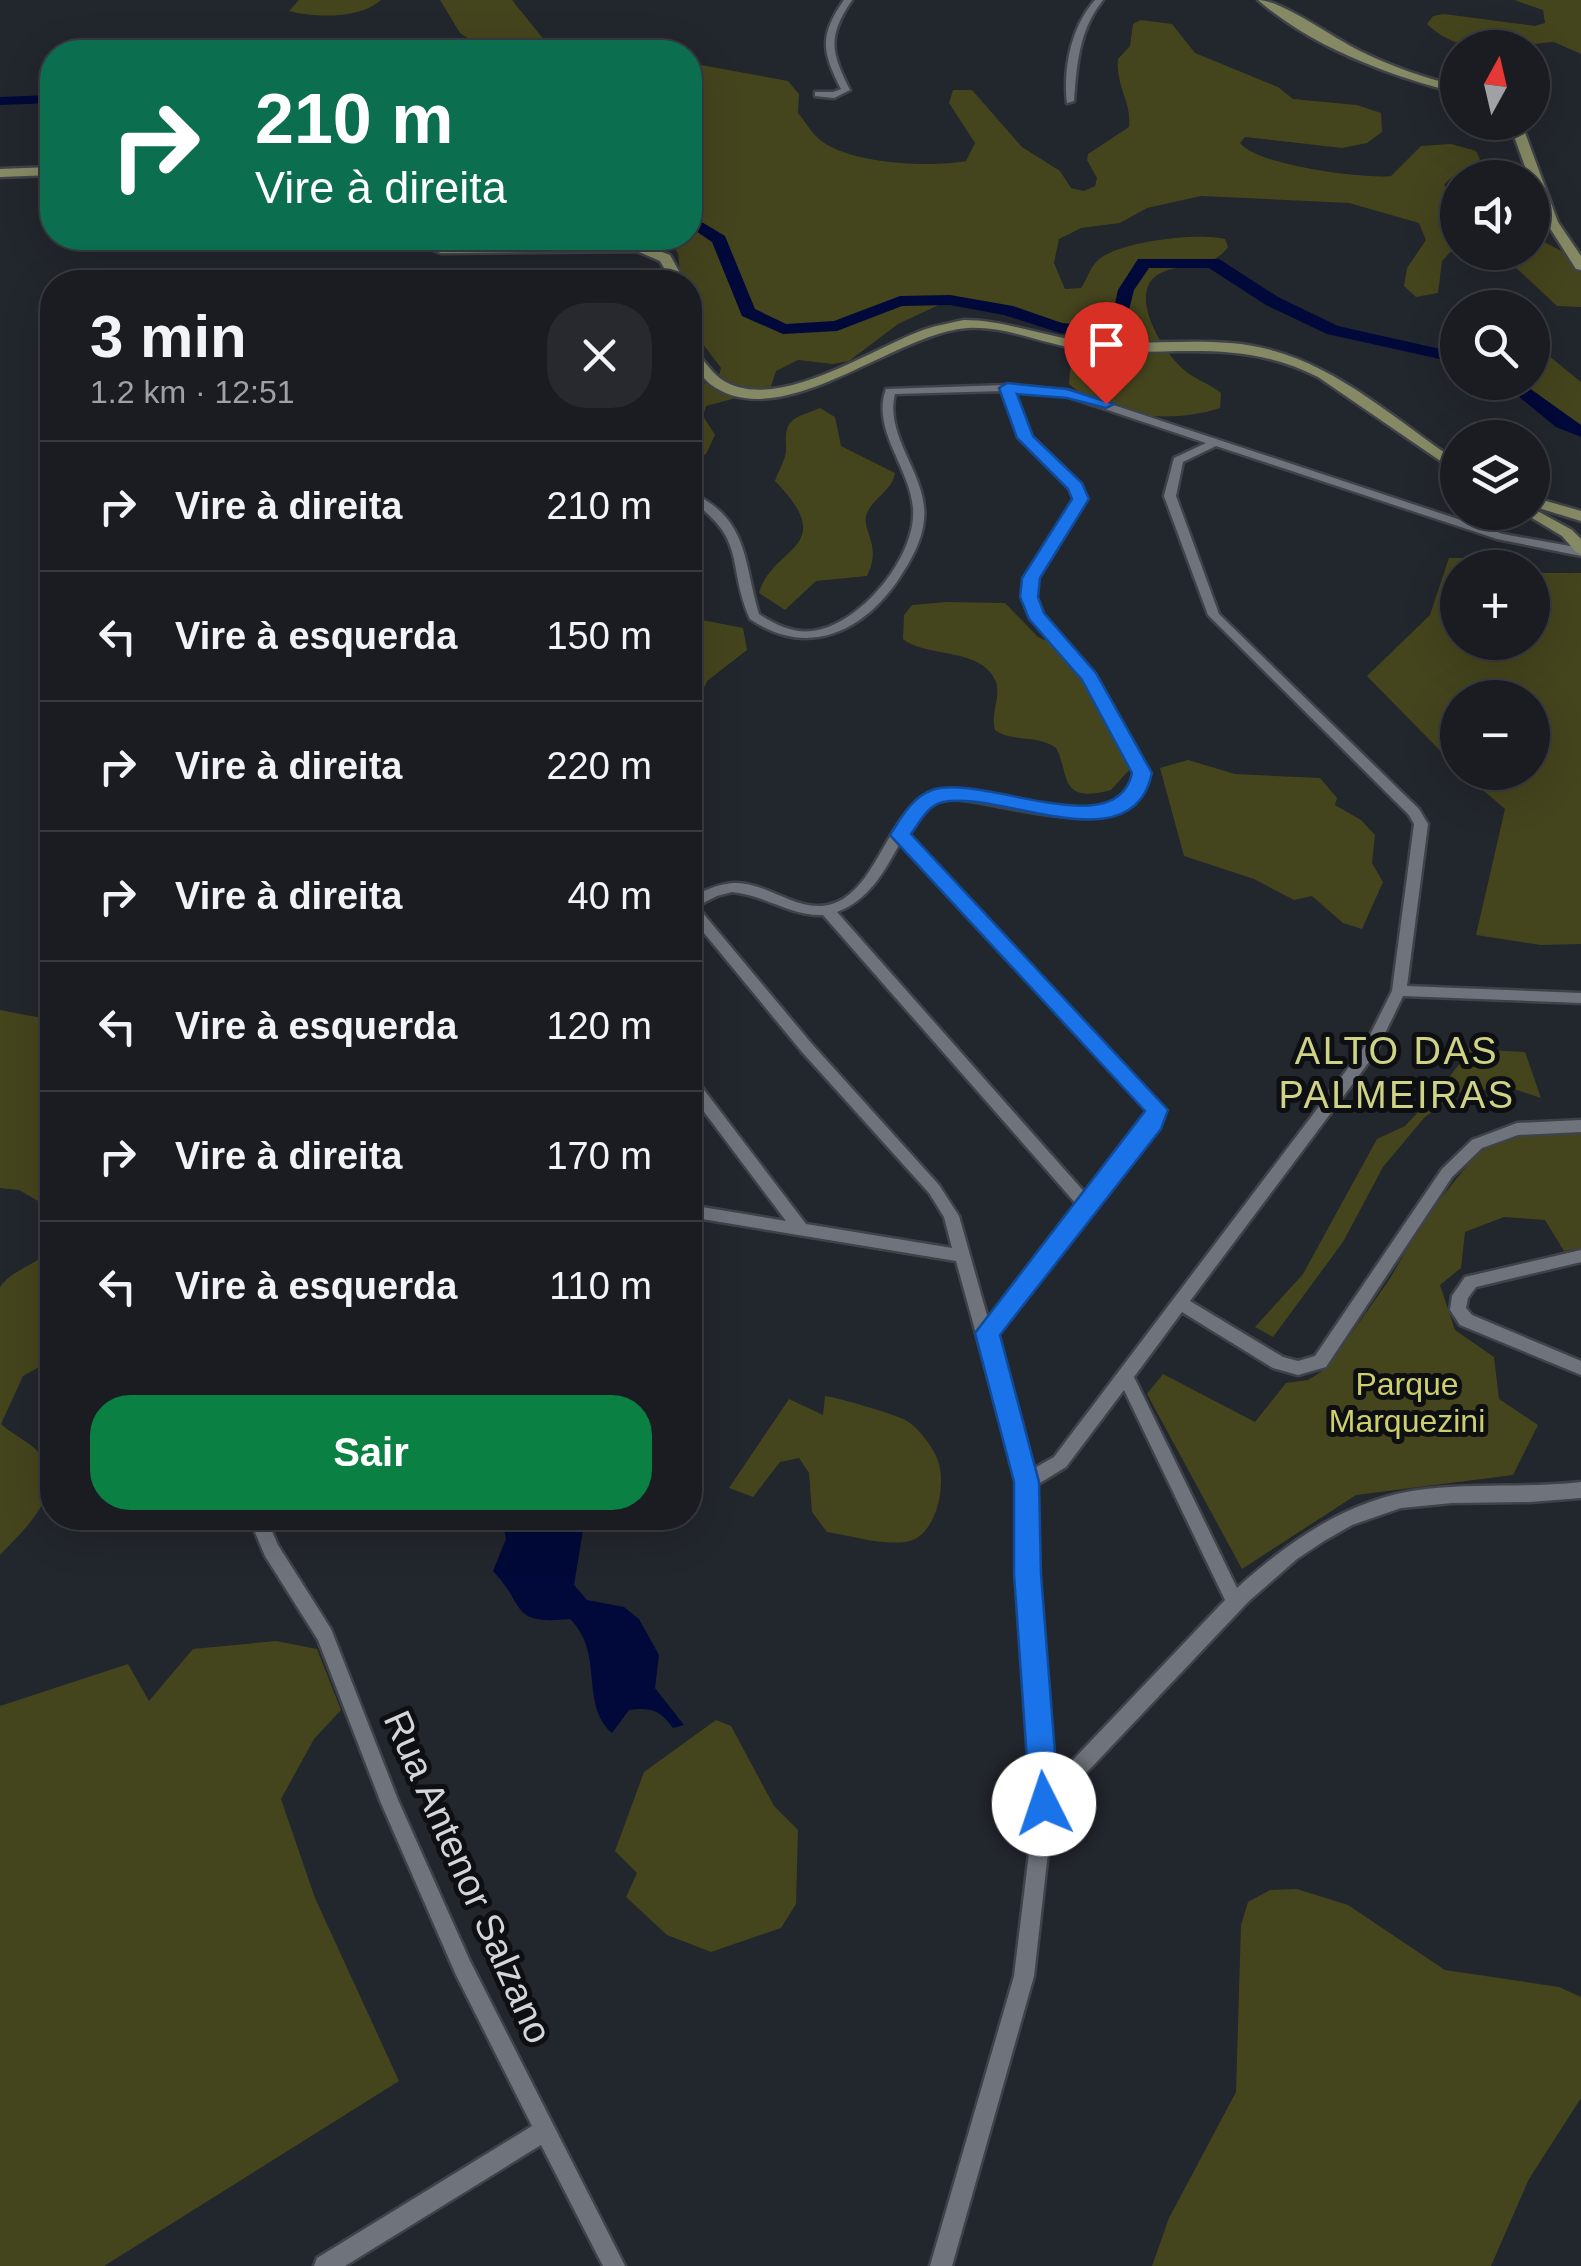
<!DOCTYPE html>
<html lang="pt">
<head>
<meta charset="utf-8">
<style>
  :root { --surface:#1a1c22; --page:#27292f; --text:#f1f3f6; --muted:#9fa1a5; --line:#383a40; --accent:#0b8043 }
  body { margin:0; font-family:Helvetica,sans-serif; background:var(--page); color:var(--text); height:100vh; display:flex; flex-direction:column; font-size:38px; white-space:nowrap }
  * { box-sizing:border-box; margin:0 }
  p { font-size:32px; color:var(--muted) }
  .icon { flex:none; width:55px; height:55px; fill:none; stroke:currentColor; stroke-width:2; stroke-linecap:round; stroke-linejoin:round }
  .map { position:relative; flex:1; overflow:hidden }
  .drawer { position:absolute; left:40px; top:270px; width:662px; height:1260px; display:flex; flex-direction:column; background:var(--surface); border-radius:40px; box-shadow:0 10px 40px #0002,0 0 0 2px var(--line) }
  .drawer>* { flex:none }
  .guide { position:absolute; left:40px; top:40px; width:662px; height:210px; border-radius:40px; box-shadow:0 10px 40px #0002,0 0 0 2px var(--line); background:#0b6e4f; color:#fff; overflow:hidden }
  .needle { width:65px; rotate:8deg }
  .fabs { position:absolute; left:1440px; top:30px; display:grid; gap:20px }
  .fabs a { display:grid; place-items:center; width:110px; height:110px; border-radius:50%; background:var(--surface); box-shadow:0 10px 40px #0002,0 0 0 2px var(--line); font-size:50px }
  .pin { position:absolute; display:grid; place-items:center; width:85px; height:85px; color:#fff; margin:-102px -42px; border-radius:50% 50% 50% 0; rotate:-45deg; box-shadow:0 0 10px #0007 }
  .pin .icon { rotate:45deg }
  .me { position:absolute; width:110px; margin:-55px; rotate:356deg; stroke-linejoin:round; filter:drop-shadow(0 0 8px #0008) }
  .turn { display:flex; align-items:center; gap:35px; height:210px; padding:0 50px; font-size:45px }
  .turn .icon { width:130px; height:130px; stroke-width:2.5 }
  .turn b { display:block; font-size:70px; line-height:85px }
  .round { display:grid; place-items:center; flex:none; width:105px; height:105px; border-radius:40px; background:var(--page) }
  .headline { display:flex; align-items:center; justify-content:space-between; height:170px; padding:0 50px }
  h1 { font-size:60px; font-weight:800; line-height:75px }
  .button { display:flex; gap:20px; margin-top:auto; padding:20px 50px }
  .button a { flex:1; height:115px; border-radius:40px; background:var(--accent); color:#fff; font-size:40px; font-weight:800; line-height:115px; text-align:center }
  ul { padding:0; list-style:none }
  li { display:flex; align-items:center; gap:30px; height:130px; padding:0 50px; border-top:2px solid var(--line) }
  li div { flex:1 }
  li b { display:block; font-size:38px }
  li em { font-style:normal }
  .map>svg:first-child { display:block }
  .green { fill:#44451d }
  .water { fill:#000939 }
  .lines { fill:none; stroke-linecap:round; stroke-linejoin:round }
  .river { fill:#000939; fill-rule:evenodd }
  .street-casing { stroke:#3f4248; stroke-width:5 }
  .secondary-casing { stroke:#3f4248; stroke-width:5 }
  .street { fill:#6f747c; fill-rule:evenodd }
  .secondary { fill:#868a64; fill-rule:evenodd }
  .route { fill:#1a73e8; stroke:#114b97; stroke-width:2.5 }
  .labels { text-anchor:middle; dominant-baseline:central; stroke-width:10; stroke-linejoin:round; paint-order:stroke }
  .park-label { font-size:32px; fill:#cccf6b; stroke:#0e0f12 }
  .quarter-label { font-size:38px; letter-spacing:2.5px; fill:#cfd385; stroke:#0e0f12 }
  .near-street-label { font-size:38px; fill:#d2d5da; stroke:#0e0f12 }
</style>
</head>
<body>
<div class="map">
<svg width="1581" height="2266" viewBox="0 0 1581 2266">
  <rect width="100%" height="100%" fill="#22262d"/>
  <g class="green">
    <path d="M299 0H381C360 19 316 18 289 11Z"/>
    <polygon points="440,0 512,0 545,41 534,52 495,50 475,43 460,33"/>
    <path d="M1514 0H1581V54L1554 42C1512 45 1462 59 1427 24L1433 16 1444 14 1535 26 1545 23 1543 10Z"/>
    <path d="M1141 20 1172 24 1195 53 1278 87 1293 99 1357 105 1381 113 1382 132 1367 143 1342 148 1245 137 1240 143C1256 165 1362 179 1391 176L1421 146 1451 144 1476 151 1480 159C1469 173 1454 172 1444 185L1457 204V245L1442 261 1438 293 1416 297 1404 286 1407 268 1426 240 1419 223 1349 203 1201 196 1147 208 1120 223 1081 228 1059 239 1054 263 1065 289 1081 288C1087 280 1090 267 1098 260 1119 241 1199 232 1225 239L1228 247C1211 270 1189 263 1165 271 1122 287 1162 350 1182 368 1193 379 1209 383 1221 393L1220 408C1171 424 1108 418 1069 384L1070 370 1097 343 1093 326 1036 325 984 301 960 300 943 303 898 324 849 361 833 364 798 360 776 371 770 389 706 406 703 416 715 435 706 454 690 460V389L718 378 721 368 690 327V282H681L678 253 667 238H690V63L788 81 799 94 798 113C805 121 810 131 818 138 845 164 931 168 966 161L975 143 949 103 953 90H972L1022 147 1060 171 1071 188 1084 191 1095 186 1097 178 1087 160 1088 154 1129 127C1132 102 1115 85 1118 59L1130 46 1133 24Z"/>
    <polygon points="1533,236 1567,254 1581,271 1581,307 1557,306 1513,265 1477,253 1532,252"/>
    <polygon points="1533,343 1581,382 1581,427 1512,383 1532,382"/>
    <path d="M820 408 835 417 841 446 895 473C892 491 874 497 867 513 860 530 883 544 867 576L816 581 785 610 759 593C772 545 841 549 775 481 778 471 787 458 786 448 784 417 794 419 820 408Z"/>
    <polygon points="1449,558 1473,558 1511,567 1458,568 1458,642 1532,642 1533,573 1581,573 1581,944 1541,945 1476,935 1505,809 1463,773 1532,772 1532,698 1458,698 1457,768 1367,676 1430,615"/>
    <path d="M947 602 1005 603 1038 637 1059 646 1082 673 1131 750 1130 769 1111 790C1057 805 1070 772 1056 748 1036 734 1014 743 995 730 990 715 1001 697 996 682 983 647 926 658 903 639L904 615 912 605Z"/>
    <polygon points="697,619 743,628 747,650 707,681 690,718 690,622"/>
    <polygon points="1188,760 1235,774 1320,778 1337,798 1335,805 1361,820 1375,835 1372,863 1383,882 1362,929 1343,923 1312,896 1294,900 1254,879 1184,856 1160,768"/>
    <polygon points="0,1010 52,1020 52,1060 40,1094 52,1154 52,1209 19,1190 0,1188"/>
    <polygon points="1474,1035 1486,1036 1485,1050 1525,1052 1541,1098 1508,1087 1457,1093 1424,1118 1383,1167 1343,1242 1273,1337 1255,1327 1303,1274 1377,1139 1405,1126 1439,1090 1468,1053"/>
    <polygon points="1581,1128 1581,1248 1564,1251 1545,1220 1504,1217 1465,1232 1461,1268 1440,1285 1455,1330 1494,1357 1499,1399 1538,1425 1513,1475 1356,1495 1242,1569 1147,1394 1163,1374 1255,1422 1286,1383 1308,1380 1327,1368 1389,1280 1425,1218 1482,1147 1519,1132"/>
    <path d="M52 1249V1360L23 1376 1 1424C12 1434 30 1442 39 1453 69 1491 24 1529 0 1555V1287C14 1268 35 1266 52 1249Z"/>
    <path d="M825 1396C836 1397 899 1415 907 1421 919 1428 936 1451 939 1464 946 1489 935 1539 905 1542 881 1545 851 1536 827 1532L812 1512 809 1473 799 1458 780 1462 753 1497 729 1488 789 1399 823 1415Z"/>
    <polygon points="276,1641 317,1649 341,1710 314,1739 281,1799 315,1898 399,2081 104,2266 0,2266 0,1706 128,1664 149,1701 193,1649"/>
    <polygon points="716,1720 731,1726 774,1806 798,1830 796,1904 781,1928 711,1952 667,1935 626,1897 637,1873 615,1851 644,1772"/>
    <polygon points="1297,1889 1348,1905 1445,1970 1559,1987 1581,1997 1581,2098 1529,2179 1491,2266 1152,2266 1169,2218 1236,2092 1241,1925 1248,1902 1270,1890"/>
  </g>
  <path class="water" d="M502 1518H585L574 1585 587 1600 624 1607 639 1619 659 1655 655 1688 684 1725 673 1728C660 1710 651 1707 629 1710L612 1733C579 1704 605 1653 570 1619 509 1625 527 1607 493 1571L506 1539Z"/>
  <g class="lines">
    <g class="river">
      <polygon points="52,95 52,103 0,105 0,97"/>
      <polygon points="690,215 725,236 755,309 786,324 834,321 900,296 950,295 1013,306 1062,323 1093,326 1113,312 1118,290 1138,259 1219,259 1278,297 1338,326 1458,353 1458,363 1327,334 1266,305 1209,268 1149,268 1134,290 1127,318 1097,336 1060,333 1004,315 950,305 902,306 837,331 783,334 742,316 712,242 690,227"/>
      <polygon points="1501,382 1521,382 1581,425 1581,437 1556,427"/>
    </g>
    <defs>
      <g id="street">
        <path d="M844 0H852C827 37 831 52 850 90L834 98 815 96V92H833L841 89C822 51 819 36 844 0Z"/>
        <path d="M1095 0H1103C1079 30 1077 63 1074 101L1067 103C1063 68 1071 27 1095 0Z"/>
        <path d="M1007 385 1071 391 1503 534 1581 548V556L1497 539 1216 446 1183 462 1176 496 1219 614 1419 809 1428 824 1407 986 1581 993V1003L1403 996 1375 1054 1190 1301 1283 1357 1298 1361 1315 1356 1442 1169 1472 1140 1517 1123 1581 1120V1132L1518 1135 1482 1148 1452 1177 1326 1367 1298 1375 1273 1368 1182 1312 1134 1377 1237 1588C1291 1539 1352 1497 1426 1489 1478 1483 1529 1488 1581 1482V1498L1530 1502 1452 1503 1401 1508 1352 1525 1324 1541 1297 1559 1249 1601 1053 1808 1034 1976 952 2266H930L1014 1976 1035 1804 1019 1574 1017 1482 956 1261 690 1217V1205L786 1221 690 1093V1076L695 1078 806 1224 952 1248 944 1217 929 1193 802 1052 690 916V898C703 891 718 884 733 883 771 881 804 922 843 899 884 874 894 793 945 791 990 788 1092 829 1125 793 1130 789 1133 779 1136 773L1085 679 1032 618 1023 597 1025 579 1074 499 1071 488 1021 440 1003 391 895 394C884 438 929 476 924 520 922 541 911 560 900 577 865 631 808 659 750 619 726 564 748 540 690 500V492C749 518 743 561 759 614 777 626 797 635 818 630 863 621 917 555 913 508 910 468 871 429 886 389ZM1014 392 1066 396 1206 443 1174 458 1164 496 1208 615 1409 815 1414 824 1392 991 1364 1047 1054 1457 1031 1470 993 1337 1158 1126 1164 1110 906 833C913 823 920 811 931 804 944 796 962 800 977 802 1019 809 1098 833 1134 800 1141 794 1144 781 1148 773L1094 674 1042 614 1035 597 1037 579 1086 499 1080 485 1030 437ZM900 843 1149 1111 1146 1120 1087 1195 837 912C869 900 884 872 900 843ZM732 892C765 895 790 916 823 915L1078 1206 988 1319 959 1216 939 1185 812 1044 697 906 717 896ZM1124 1390 1225 1600 1052 1782 1037 1574 1035 1486 1066 1467Z"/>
        <polygon points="1581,1250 1581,1262 1476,1287 1468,1298 1466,1308 1472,1315 1581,1361 1581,1375 1460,1325 1450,1310 1452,1296 1465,1277"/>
        <polygon points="249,1518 266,1518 278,1545 331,1629 398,1800 470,1961 625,2266 603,2266 541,2145 345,2266 314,2266 317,2258 532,2126 456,1975 381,1803 318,1640 265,1556"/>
      </g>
      <g id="secondary">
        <path d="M1258 0C1282 0 1336 40 1362 52 1393 67 1425 78 1458 86V93C1389 76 1312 47 1258 0Z"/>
        <polygon points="1509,122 1521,122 1558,222 1581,256 1581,270 1576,269 1546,222 1532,178 1529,178"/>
        <polygon points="52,167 52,175 0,177 0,169"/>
        <polygon points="401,238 419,238 442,245 639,243 670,255 685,282 672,282 660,261 637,251 441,253"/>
        <path d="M964 320C1006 320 1043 337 1085 341 1133 346 1182 339 1230 343 1322 350 1385 413 1458 462V473L1318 377C1235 335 1167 359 1080 349 1043 344 1007 326 968 328 895 332 781 437 710 384 703 378 696 368 690 361V349L695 350C703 359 711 372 721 379 775 416 873 347 926 329 938 325 951 323 964 320Z"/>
        <polygon points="1532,497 1581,511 1581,521 1532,506"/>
        <polygon points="1532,508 1572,530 1581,539 1581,554 1576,552 1562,536 1527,515 1525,512 1532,512"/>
      </g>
    </defs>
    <use href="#street" class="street-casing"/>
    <use href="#secondary" class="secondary-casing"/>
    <use href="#street" class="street"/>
    <use href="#secondary" class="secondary"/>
  </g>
  <path class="route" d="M1007 383 1067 389 1114 404 1106 408 1067 398 1017 394 1033 436 1082 483 1089 499 1040 578 1038 597 1044 613 1096 673 1152 773C1133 865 1001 790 943 802 928 805 920 822 911 834L1168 1110 1161 1129 1000 1335 1039 1482 1041 1574 1059 1804 1054 1814 1044 1818 1034 1814 1030 1804 1014 1574V1482L975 1333 1145 1111 890 835C901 818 912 797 932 790 982 773 1117 845 1132 773L1082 680 1029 619 1020 597 1022 578 1072 499 1068 489 1017 438 999 388Z"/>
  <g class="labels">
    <g class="park-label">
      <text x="1407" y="1384">Parque<tspan x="1407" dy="37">Marquezini</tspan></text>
    </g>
    <g class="quarter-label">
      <text x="1397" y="1051">ALTO DAS<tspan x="1397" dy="44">PALMEIRAS</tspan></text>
    </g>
    <g class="near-street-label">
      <text transform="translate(468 1877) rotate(66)">Rua Antenor Salzano</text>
    </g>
  </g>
</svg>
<div class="fabs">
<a><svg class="needle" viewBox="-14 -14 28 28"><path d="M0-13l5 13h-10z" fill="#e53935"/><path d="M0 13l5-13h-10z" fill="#9fa1a5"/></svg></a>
<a><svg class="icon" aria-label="sound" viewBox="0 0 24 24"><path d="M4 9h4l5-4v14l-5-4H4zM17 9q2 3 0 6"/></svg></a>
<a><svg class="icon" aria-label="search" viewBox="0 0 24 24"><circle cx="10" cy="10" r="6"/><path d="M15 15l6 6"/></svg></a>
<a><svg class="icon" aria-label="layers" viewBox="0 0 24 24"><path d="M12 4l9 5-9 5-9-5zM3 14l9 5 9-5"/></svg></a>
<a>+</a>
<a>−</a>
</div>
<div class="pin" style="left:1106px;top:404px;background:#d93025"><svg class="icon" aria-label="arrive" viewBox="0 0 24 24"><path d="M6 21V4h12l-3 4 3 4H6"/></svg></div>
<svg class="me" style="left:1044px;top:1804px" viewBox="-20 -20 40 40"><circle r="19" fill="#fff"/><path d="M0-13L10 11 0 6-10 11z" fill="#1a73e8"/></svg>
<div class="guide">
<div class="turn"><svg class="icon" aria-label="right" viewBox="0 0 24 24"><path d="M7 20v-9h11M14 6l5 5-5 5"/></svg><div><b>210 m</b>Vire à direita</div></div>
</div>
<section class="drawer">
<div class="headline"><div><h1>3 min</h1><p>1.2 km · 12:51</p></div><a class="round"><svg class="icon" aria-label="close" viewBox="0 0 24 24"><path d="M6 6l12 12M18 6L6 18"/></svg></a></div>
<ul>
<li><svg class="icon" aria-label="right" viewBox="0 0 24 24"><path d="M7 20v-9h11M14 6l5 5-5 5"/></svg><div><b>Vire à direita</b></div><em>210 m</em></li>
<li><svg class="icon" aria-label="left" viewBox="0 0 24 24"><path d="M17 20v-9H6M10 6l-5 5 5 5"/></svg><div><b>Vire à esquerda</b></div><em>150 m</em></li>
<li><svg class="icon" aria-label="right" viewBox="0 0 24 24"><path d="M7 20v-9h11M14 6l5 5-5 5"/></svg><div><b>Vire à direita</b></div><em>220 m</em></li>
<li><svg class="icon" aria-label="right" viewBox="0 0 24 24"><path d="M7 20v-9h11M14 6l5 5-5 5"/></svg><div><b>Vire à direita</b></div><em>40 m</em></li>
<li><svg class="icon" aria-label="left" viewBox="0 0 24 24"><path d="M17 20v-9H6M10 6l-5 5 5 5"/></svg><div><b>Vire à esquerda</b></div><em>120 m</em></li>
<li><svg class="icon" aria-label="right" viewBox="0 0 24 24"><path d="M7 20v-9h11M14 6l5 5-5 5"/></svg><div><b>Vire à direita</b></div><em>170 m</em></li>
<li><svg class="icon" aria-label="left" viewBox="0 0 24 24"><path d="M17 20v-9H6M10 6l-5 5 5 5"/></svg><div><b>Vire à esquerda</b></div><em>110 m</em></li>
</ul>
<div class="button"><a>Sair</a></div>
</section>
</div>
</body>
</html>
